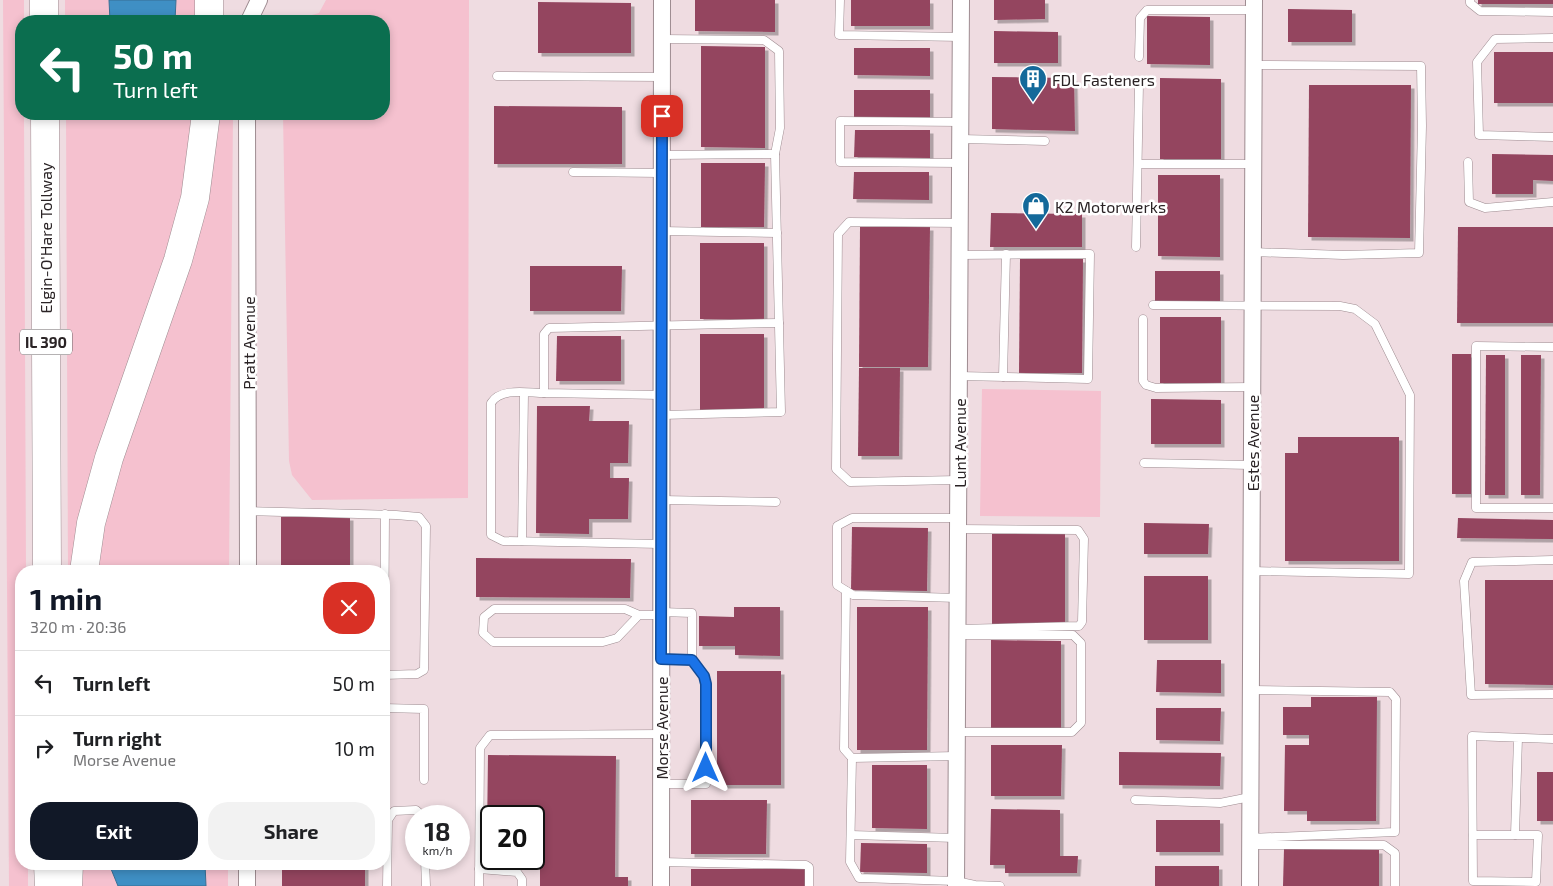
<!DOCTYPE html>
<html lang="en">
<head>
<meta charset="utf-8">
<style>
  :root { --surface:#fff; --page:#f2f2f2; --text:#202124; --muted:#757577; --line:#e0e0e0; --accent:#111827 }
  body { margin:0; font-family:"Exo 2",sans-serif; background:var(--page); color:var(--text); height:100vh; display:flex; flex-direction:column; font-size:19px; white-space:nowrap }
  * { box-sizing:border-box; margin:0 }
  p { font-size:16px; color:var(--muted) }
  .icon { flex:none; width:28px; height:28px; fill:none; stroke:currentColor; stroke-width:2; stroke-linecap:round; stroke-linejoin:round }
  .map { position:relative; flex:1; overflow:hidden }
  .side { position:absolute; left:15px; top:565px; width:375px; height:305px; display:flex; flex-direction:column; background:var(--surface); border-radius:20px; box-shadow:0 2px 8px #0003 }
  .side>* { flex:none }
  .banner { position:absolute; left:15px; top:15px; width:375px; height:105px; border-radius:20px; box-shadow:0 2px 8px #0003; background:#0b6e4f; color:#fff; overflow:hidden }
  .speed { position:absolute; left:405px; top:805px; display:flex; gap:10px; font-size:25px; font-weight:700; text-align:center }
  .speed>* { display:grid; place-content:center; width:65px; height:65px; border-radius:50%; background:var(--surface); box-shadow:0 2px 8px #0003; line-height:1 }
  .speed small { font-size:12px; font-weight:400 }
  .speed .limit { border:2px solid #111; border-radius:8px; background:#fff; color:#111 }
  .pin { position:absolute; display:grid; place-items:center; width:42px; height:42px; color:#fff; margin:-21px; border-radius:10px; box-shadow:0 2px 8px #0006 }
  .me { position:absolute; width:55px; margin:-28px; rotate:0deg; stroke-linejoin:round; filter:drop-shadow(0 0 4px #0008) }
  .turn { display:flex; align-items:center; gap:18px; height:105px; padding:0 15px; font-size:22px }
  .turn .icon { width:65px; height:65px; stroke-width:2.5 }
  .turn b { display:block; font-size:35px; line-height:42px }
  .round { display:grid; place-items:center; flex:none; width:52px; height:52px; border-radius:20px; background:var(--page) }
  .headline { display:flex; align-items:center; justify-content:space-between; height:85px; padding:0 15px }
  h1 { font-size:30px; font-weight:700; line-height:38px; color:var(--accent) }
  .primary-button { display:flex; gap:10px; margin-top:auto; padding:10px 15px }
  .primary-button a { flex:1; height:58px; border-radius:20px; background:var(--accent); color:#fff; font-size:20px; font-weight:700; line-height:58px; text-align:center }
  .primary-button a+a { background:var(--page); color:var(--text) }
  ul { padding:0; list-style:none }
  li { display:flex; align-items:center; gap:15px; height:65px; padding:0 15px; border-top:1px solid var(--line) }
  li div { flex:1 }
  li b { display:block; font-size:19px }
  li em { font-style:normal }
  .map>svg:first-child { display:block }
  .green { fill:#f5c1cf }
  .water { fill:#3f8fc4; stroke:#396f94 }
  .building { fill:#94445f; filter:url(#shadow) }
  .lines { fill:none; stroke-linecap:round; stroke-linejoin:round }
  .lane-casing { stroke:#9e8c91; stroke-width:9 }
  .street-casing { stroke:#9e8c91; stroke-width:18 }
  .highway-casing { stroke:#9e8c91; stroke-width:29 }
  .lane { stroke:#fff; stroke-width:8 }
  .street { stroke:#fff; stroke-width:16 }
  .highway { stroke:#fff; stroke-width:28 }
  .route-casing { stroke:#114b97; stroke-width:12 }
  .route { stroke:#1a73e8; stroke-width:9 }
  .labels { text-anchor:middle; dominant-baseline:central; stroke-width:5; stroke-linejoin:round; paint-order:stroke }
  .shield { fill:#fff; stroke:#6a6566; stroke-width:1 }
  .shield-label { font-size:15px; font-weight:bold; fill:#2a2325 }
  .poi-label { font-size:16px; fill:#2a2325; stroke:#fff; text-anchor:start }
  .street-label { font-size:16px; fill:#2a2325; stroke:#fff }
</style>
</head>
<body>
<div class="map">
<svg width="1553" height="886" viewBox="0 0 1553 886">
  <defs>
    <filter id="shadow"><feDropShadow dx="3.5" dy="3.5" stdDeviation="0" flood-color="#0004"/></filter>
  </defs>
  <rect width="100%" height="100%" fill="#efdce1"/>
  <g class="green">
    <polygon points="3,0 24,0 24,21 21,21 21,114 24,114 26,571 21,571 21,864 28,864 28,886 9,886"/>
    <polygon points="65,0 109,0 110,21 65,21"/>
    <polygon points="176,0 198,0 199,21 175,21"/>
    <polygon points="326,0 469,0 468,498 312,500 292,475 289,461 283,114 384,114 384,21 290,21 319,13"/>
    <polygon points="66,114 198,114 186,191 75,571 68,571"/>
    <polygon points="218,114 233,114 229,571 96,571 107,503"/>
    <polygon points="982,389 1101,391 1100,517 980,516"/>
    <polygon points="80,864 109,864 118,886 79,886"/>
    <polygon points="205,864 228,864 228,886 206,886"/>
  </g>
  <g class="water">
    <polygon points="109,0 176,0 175,21 110,21"/>
    <polygon points="109,864 205,864 206,886 118,886"/>
  </g>
  <g class="building">
    <polygon points="695,0 775,0 775,32 695,31"/>
    <rect x="851" y="0" width="79" height="26"/>
    <polygon points="994,0 1045,0 1045,19 994,20"/>
    <rect x="1478" y="0" width="75" height="4"/>
    <polygon points="538,2 631,3 631,53 538,53"/>
    <polygon points="1288,9 1352,10 1352,42 1288,42"/>
    <polygon points="1147,16 1210,17 1210,65 1147,64"/>
    <polygon points="994,31 1058,32 1058,63 994,63"/>
    <polygon points="701,46 765,47 765,148 701,147"/>
    <polygon points="854,48 930,48 930,76 854,75"/>
    <rect x="1494" y="52" width="59" height="51"/>
    <polygon points="992,77 1074,78 1075,131 992,129"/>
    <polygon points="1160,78 1221,79 1221,159 1160,159"/>
    <polygon points="1309,85 1411,85 1410,238 1308,237"/>
    <polygon points="854,90 930,90 930,118 854,117"/>
    <polygon points="494,106 622,107 622,164 494,164"/>
    <polygon points="855,130 930,130 930,158 854,157"/>
    <polygon points="1492,154 1553,155 1553,181 1533,180 1533,194 1492,194"/>
    <polygon points="701,163 765,163 764,227 701,227"/>
    <polygon points="854,172 929,172 929,200 853,199"/>
    <polygon points="1158,175 1220,175 1220,257 1158,256"/>
    <polygon points="991,213 1082,214 1082,247 990,247"/>
    <polygon points="860,227 930,227 928,367 859,367"/>
    <polygon points="1458,227 1553,227 1553,323 1457,323"/>
    <polygon points="700,243 764,243 764,320 700,319"/>
    <polygon points="1020,259 1083,259 1082,373 1019,373"/>
    <polygon points="530,266 622,266 621,311 530,311"/>
    <rect x="1155" y="271" width="65" height="31"/>
    <rect x="1160" y="317" width="61" height="66"/>
    <polygon points="700,334 764,334 764,411 700,410"/>
    <polygon points="557,336 621,336 621,381 556,381"/>
    <rect x="1452" y="354" width="19" height="140"/>
    <polygon points="1486,355 1505,355 1505,495 1485,495"/>
    <polygon points="1521,355 1541,355 1540,495 1521,495"/>
    <polygon points="859,368 900,368 899,456 858,456"/>
    <polygon points="1151,399 1221,400 1221,444 1151,444"/>
    <polygon points="537,406 590,406 589,421 629,421 628,463 610,463 610,478 629,478 628,519 589,519 589,534 536,533"/>
    <polygon points="1298,437 1399,437 1399,561 1285,561 1285,453 1298,453"/>
    <rect x="281" y="517" width="69" height="54"/>
    <polygon points="1458,518 1553,520 1553,539 1457,538"/>
    <polygon points="1144,523 1209,524 1208,554 1144,554"/>
    <polygon points="852,527 928,528 927,591 851,590"/>
    <rect x="992" y="534" width="73" height="90"/>
    <polygon points="476,558 631,559 630,598 476,597"/>
    <rect x="1144" y="576" width="64" height="64"/>
    <polygon points="1485,580 1553,580 1553,685 1485,684"/>
    <polygon points="734,607 780,607 780,656 735,655 735,646 699,646 699,616 734,617"/>
    <polygon points="857,607 928,607 927,750 857,750"/>
    <polygon points="991,640 1061,641 1061,729 991,729"/>
    <polygon points="1157,660 1221,660 1221,693 1156,692"/>
    <rect x="717" y="671" width="64" height="114"/>
    <polygon points="1311,697 1377,697 1376,821 1307,821 1307,811 1284,811 1285,745 1309,745 1309,735 1283,735 1283,707 1311,707"/>
    <polygon points="1156,708 1221,708 1220,741 1156,740"/>
    <polygon points="991,745 1062,745 1061,796 991,796"/>
    <polygon points="1119,752 1221,753 1220,786 1119,785"/>
    <polygon points="488,755 616,756 615,877 628,877 628,886 540,886 540,863 500,863 500,859 534,859 534,816 491,816 491,836 487,836"/>
    <polygon points="872,765 927,765 927,829 872,828"/>
    <rect x="1537" y="772" width="16" height="49"/>
    <polygon points="691,800 767,800 766,854 691,854"/>
    <polygon points="991,809 1060,810 1060,856 1078,856 1077,873 1005,873 1005,865 990,865"/>
    <rect x="1156" y="820" width="64" height="32"/>
    <polygon points="861,843 927,844 927,873 860,872"/>
    <polygon points="1284,849 1379,850 1379,886 1283,886"/>
    <rect x="282" y="864" width="83" height="22"/>
    <rect x="1155" y="866" width="64" height="20"/>
    <rect x="691" y="869" width="115" height="17"/>
  </g>
  <g class="lines">
    <defs>
      <g id="lane">
        <polyline points="840,0 839,35 961,37"/>
        <polyline points="1470,0 1470,3 1480,11 1553,12"/>
        <polyline points="1553,38 1495,39 1477,62 1479,135 1553,137"/>
        <polyline points="662,39 764,40 779,51 780,128 775,154"/>
        <polyline points="1139,57 1140,18 1147,10 1254,10"/>
        <polyline points="497,76 662,77"/>
        <polyline points="960,139 1045,141"/>
        <polyline points="1468,162 1469,202 1485,208 1553,202"/>
        <polyline points="960,163 840,162 840,121 961,122"/>
        <polyline points="1138,164 1253,164"/>
        <polyline points="573,172 661,173"/>
        <polyline points="661,231 777,233"/>
        <polyline points="1136,247 1139,84"/>
        <polyline points="1253,252 1343,255 1419,253 1422,126 1421,66 1254,65"/>
        <polyline points="1153,305 1340,306 1355,309 1375,324 1410,395 1409,574 1251,571"/>
        <polyline points="1143,319 1143,381 1146,385 1156,388 1252,387"/>
        <polyline points="1553,347 1476,346 1476,508 1553,508"/>
        <polyline points="959,376 1088,379 1090,254 960,255"/>
        <polyline points="1003,377 1006,254"/>
        <path d="M544 393C528 393 501 387 491 403V535L503 541 661 544"/>
        <polyline points="661,395 544,393 544,334 549,328 779,323"/>
        <polyline points="661,415 781,412 775,154 662,155"/>
        <polyline points="1144,463 1252,465"/>
        <polyline points="959,480 850,482 836,469 838,234 849,222 960,223"/>
        <polyline points="661,500 776,502"/>
        <polyline points="248,511 396,515 419,517 426,526 424,670 417,674 384,675"/>
        <polyline points="522,541 524,393"/>
        <polyline points="1553,560 1472,562 1464,581 1471,695 1553,694"/>
        <polyline points="846,591 844,749 852,758 957,756"/>
        <polyline points="958,598 853,595 837,585 837,526 852,518 958,518"/>
        <polyline points="639,615 617,638 603,642 493,642 483,633 484,617 494,609 625,609 639,615 661,615"/>
        <polyline points="958,629 1079,626 1082,622 1084,539 1078,530 958,529"/>
        <polyline points="661,659 692,660 692,613 661,612"/>
        <polyline points="384,674 385,514"/>
        <polyline points="384,708 424,709 424,780"/>
        <polyline points="957,732 1072,732 1081,723 1081,643 1073,635 958,635"/>
        <polyline points="1518,738 1515,835 1538,835 1536,882 1473,881 1472,736 1553,739"/>
        <polyline points="852,758 850,862 859,878 956,881 975,885 1000,886"/>
        <polyline points="661,784 706,784 706,684 704,676 692,660"/>
        <polyline points="1135,800 1220,803 1250,797"/>
        <polyline points="851,835 956,838"/>
        <polyline points="1473,835 1515,835"/>
        <polyline points="1250,838 1395,832 1396,699 1390,692 1251,690"/>
        <polyline points="1250,845 1384,845 1395,853 1395,886"/>
        <polyline points="425,859 426,886"/>
        <polyline points="661,862 806,865 809,867 809,886"/>
        <polyline points="479,869 517,872 522,879 522,886"/>
        <polyline points="387,886 388,820 394,811 416,810 423,816"/>
        <polyline points="479,886 480,748 490,735 661,734"/>
      </g>
      <g id="street">
        <polyline points="249,21 259,0"/>
        <polyline points="247,114 248,571"/>
        <polyline points="247,886 247,864"/>
        <polyline points="661,886 662,0"/>
        <polyline points="956,886 961,0"/>
        <polyline points="1250,886 1254,0"/>
      </g>
      <g id="highway">
        <polyline points="44,0 44,21"/>
        <polyline points="209,21 209,0"/>
        <polyline points="45,114 47,571"/>
        <polyline points="84,571 91,523 109,458 178,260 195,198 206,114"/>
        <polyline points="48,864 49,886"/>
        <polyline points="68,886 69,864"/>
      </g>
    </defs>
    <use href="#lane" class="lane-casing"/>
    <use href="#street" class="street-casing"/>
    <use href="#highway" class="highway-casing"/>
    <use href="#lane" class="lane"/>
    <use href="#street" class="street"/>
    <use href="#highway" class="highway"/>
  </g>
  <g class="lines">
    <defs>
      <polyline id="route" points="662,116 661,659 692,660 704,676 706,684 706,768"/>
    </defs>
    <use href="#route" class="route-casing"/>
    <use href="#route" class="route"/>
  </g>
  <defs>
    <symbol id="building-pin" viewBox="-11 -11 22 30"><path d="M0 17L-7.5 6A9.5 9.5 0 1 1 7.5 6Z" fill="#14699a" stroke="#fff"/><path d="M-4-6H4V6H1V3H-1V6H-4ZM-2.5-4.3h1.7v1.8h-1.7ZM.8-4.3h1.7v1.8H.8ZM-2.5-1h1.7V.8h-1.7ZM.8-1h1.7V.8H.8Z" fill="#fff"/></symbol>
    <symbol id="shop-pin" viewBox="-11 -11 22 30"><path d="M0 17L-7.5 6A9.5 9.5 0 1 1 7.5 6Z" fill="#14699a" stroke="#fff"/><path d="M-5-2.5h2.3a2.7 3.5 0 0 1 5.4 0H5L5.5 6h-11ZM-1.5-2.5h3a1.5 2.3 0 0 0-3 0Z" fill="#fff"/></symbol>
  </defs>
  <g fill-rule="evenodd">
    <use href="#building-pin" x="1017" y="63" width="32" height="43"/>
    <use href="#shop-pin" x="1020" y="190" width="32" height="43"/>
  </g>
  <g class="labels">
    <rect class="shield" x="20" y="329.5" width="52" height="25" rx="4"/>
    <g class="shield-label">
      <text x="46" y="342">IL 390</text>
    </g>
    <g class="poi-label">
      <text x="1052" y="79">FDL Fasteners</text>
      <text x="1055" y="206">K2 Motorwerks</text>
    </g>
    <g class="street-label">
      <text transform="translate(45 238) rotate(-90)">Elgin-O'Hare Tollway</text>
      <text transform="translate(248 343) rotate(-90)">Pratt Avenue</text>
      <text transform="translate(959 443) rotate(-90)">Lunt Avenue</text>
      <text transform="translate(1252 443) rotate(-90)">Estes Avenue</text>
      <text transform="translate(661 728) rotate(-90)">Morse Avenue</text>
    </g>
  </g>
</svg>
<div class="speed"><div>18<small>km/h</small></div><div class="limit">20</div></div>
<div class="pin" style="left:662px;top:116px;background:#d93025"><svg class="icon" aria-label="arrive" viewBox="0 0 24 24"><path d="M6 21V4h12l-3 4 3 4H6"/></svg></div>
<svg class="me" style="left:706px;top:768px" viewBox="-20 -20 40 40"><path d="M0-17L14 15 0 8-14 15z" fill="#1a73e8" stroke="#fff" stroke-width="4"/></svg>
<div class="banner">
<div class="turn"><svg class="icon" aria-label="left" viewBox="0 0 24 24"><path d="M17 20v-9H6M10 6l-5 5 5 5"/></svg><div><b>50 m</b>Turn left</div></div>
</div>
<section class="side">
<div class="headline"><div><h1>1 min</h1><p>320 m · 20:36</p></div><a class="round" style="background:#d93025;color:#fff"><svg class="icon" aria-label="close" viewBox="0 0 24 24"><path d="M6 6l12 12M18 6L6 18"/></svg></a></div>
<ul>
<li><svg class="icon" aria-label="left" viewBox="0 0 24 24"><path d="M17 20v-9H6M10 6l-5 5 5 5"/></svg><div><b>Turn left</b></div><em>50 m</em></li>
<li><svg class="icon" aria-label="right" viewBox="0 0 24 24"><path d="M7 20v-9h11M14 6l5 5-5 5"/></svg><div><b>Turn right</b><p>Morse Avenue</p></div><em>10 m</em></li>
</ul>
<div class="primary-button"><a>Exit</a><a>Share</a></div>
</section>
</div>
</body>
</html>
